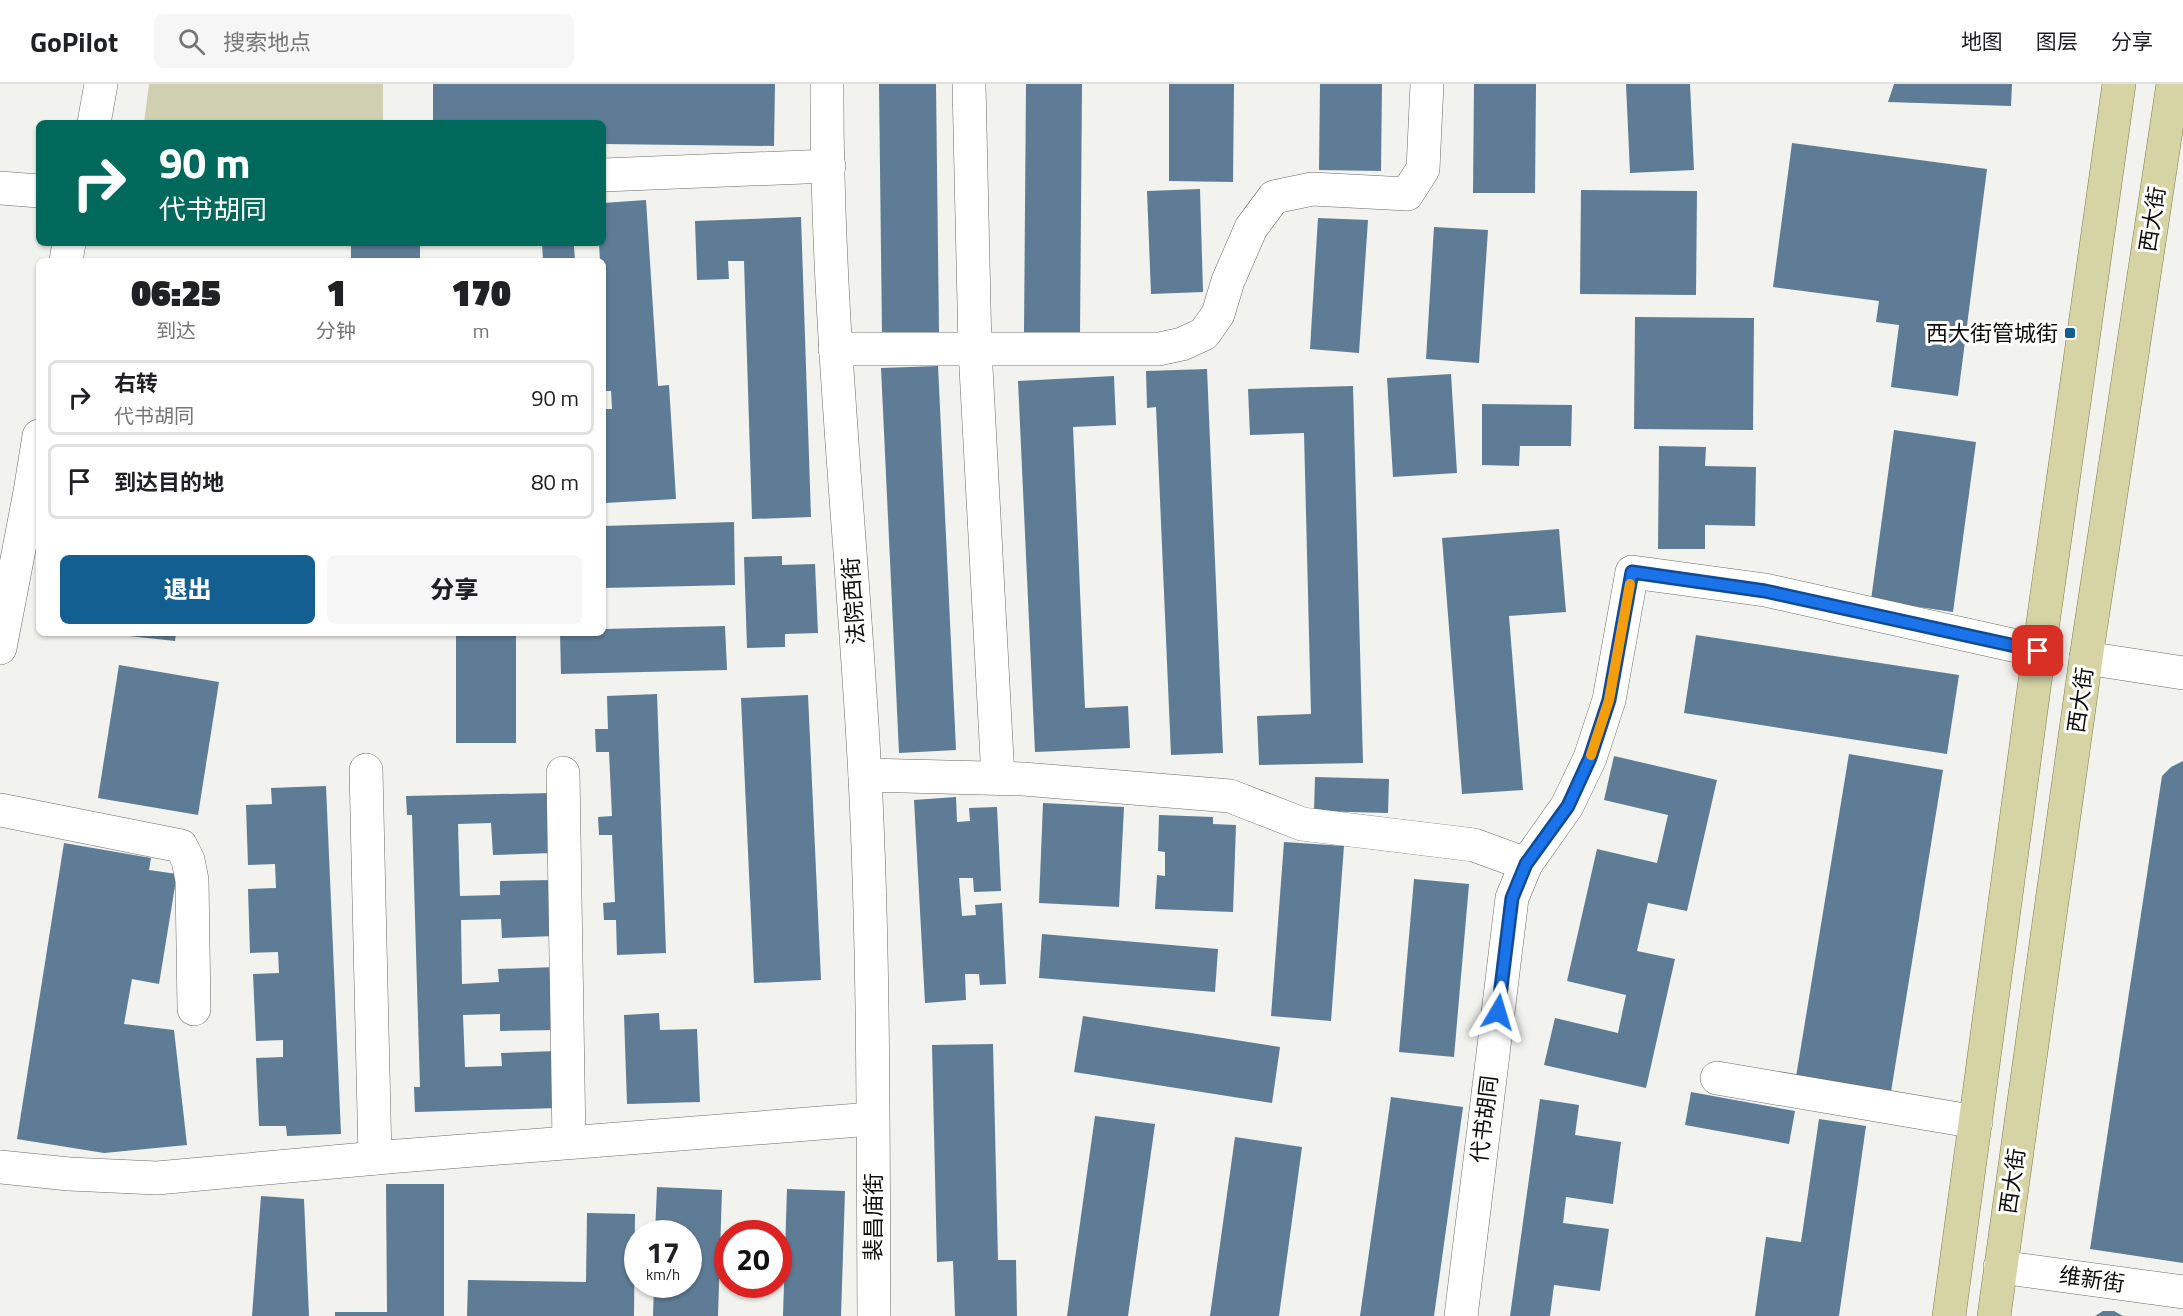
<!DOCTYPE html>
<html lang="zh">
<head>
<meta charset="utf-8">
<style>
  :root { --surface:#fff; --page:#f6f6f6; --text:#202124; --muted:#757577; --line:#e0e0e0; --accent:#145f92 }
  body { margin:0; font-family:"Titillium Web","Noto Sans SC",sans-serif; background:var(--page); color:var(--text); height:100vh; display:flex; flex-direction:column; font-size:22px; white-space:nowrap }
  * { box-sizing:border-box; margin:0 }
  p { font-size:20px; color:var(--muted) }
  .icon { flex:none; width:33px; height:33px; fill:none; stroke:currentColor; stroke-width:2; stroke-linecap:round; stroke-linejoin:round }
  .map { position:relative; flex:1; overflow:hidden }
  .details { position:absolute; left:36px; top:174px; width:570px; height:378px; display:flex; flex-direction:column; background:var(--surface); border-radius:9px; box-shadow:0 2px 4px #0004 }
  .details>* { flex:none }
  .guide { position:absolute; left:36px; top:36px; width:570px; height:126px; border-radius:9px; box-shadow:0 2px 4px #0004; background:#00695c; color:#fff; overflow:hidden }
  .speed { position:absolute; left:624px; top:1136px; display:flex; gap:12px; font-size:30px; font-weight:700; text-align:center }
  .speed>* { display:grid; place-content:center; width:78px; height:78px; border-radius:50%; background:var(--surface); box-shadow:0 2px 4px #0004; line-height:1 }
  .speed small { font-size:15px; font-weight:400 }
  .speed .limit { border:9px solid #d22; background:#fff; color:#111 }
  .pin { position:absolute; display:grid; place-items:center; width:51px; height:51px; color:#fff; margin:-26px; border-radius:12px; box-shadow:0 3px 9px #0006 }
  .me { position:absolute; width:66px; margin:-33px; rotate:7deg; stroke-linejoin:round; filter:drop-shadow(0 0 4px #0008) }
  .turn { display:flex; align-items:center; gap:21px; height:126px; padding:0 24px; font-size:27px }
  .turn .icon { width:78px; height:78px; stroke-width:2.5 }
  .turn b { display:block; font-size:42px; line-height:51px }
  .eta { display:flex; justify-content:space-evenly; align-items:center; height:102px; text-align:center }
  .eta b { font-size:36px; font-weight:800; line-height:42px }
  .button { display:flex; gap:12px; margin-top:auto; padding:12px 24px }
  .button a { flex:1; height:69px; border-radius:9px; background:var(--accent); color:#fff; font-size:24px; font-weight:800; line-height:69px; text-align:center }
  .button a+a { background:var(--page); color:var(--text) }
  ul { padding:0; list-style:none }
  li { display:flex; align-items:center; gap:18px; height:75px; margin:0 12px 9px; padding:0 12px; border:3px solid var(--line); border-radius:9px }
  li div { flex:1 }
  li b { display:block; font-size:22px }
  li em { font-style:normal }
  header { display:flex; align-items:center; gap:36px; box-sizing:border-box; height:84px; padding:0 30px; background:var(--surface); border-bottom:2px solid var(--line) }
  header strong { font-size:28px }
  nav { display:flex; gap:33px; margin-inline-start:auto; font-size:21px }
  .search { width:420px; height:54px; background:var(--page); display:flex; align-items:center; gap:15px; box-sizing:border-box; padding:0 21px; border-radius:9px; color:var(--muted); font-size:22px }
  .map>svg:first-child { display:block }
  .green { fill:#d0cfb2 }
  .building { fill:#5e7c96 }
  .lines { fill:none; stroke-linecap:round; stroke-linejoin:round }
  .minor-casing { stroke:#6b6b68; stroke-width:34 }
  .major-casing { stroke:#7e7b48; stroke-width:34 }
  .minor { stroke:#fff; stroke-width:33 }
  .major { stroke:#d6d4a5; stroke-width:33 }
  .route-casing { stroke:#114b97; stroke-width:15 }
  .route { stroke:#1a73e8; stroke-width:10 }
  .slow { stroke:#f59e0b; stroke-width:10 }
  .poi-dot { fill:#145f92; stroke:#fffffe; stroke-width:2 }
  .labels { text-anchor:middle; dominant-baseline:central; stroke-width:6; stroke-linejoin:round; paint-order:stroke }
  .street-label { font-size:22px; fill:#0c0c0b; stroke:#fffffe }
  .poi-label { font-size:22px; fill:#0c0c0b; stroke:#fffffe; text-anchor:end }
</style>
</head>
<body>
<header>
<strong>GoPilot</strong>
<div class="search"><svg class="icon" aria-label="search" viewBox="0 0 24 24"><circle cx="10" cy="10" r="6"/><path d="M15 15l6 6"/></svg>搜索地点</div>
<nav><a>地图</a><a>图层</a><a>分享</a></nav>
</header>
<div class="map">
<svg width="2183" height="1232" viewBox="0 0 2183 1232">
  <rect width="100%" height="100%" fill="#f2f2ee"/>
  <polygon class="green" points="149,0 383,0 383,39 144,39"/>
  <g class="building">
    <polygon points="433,0 775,0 774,62 603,60 603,39 433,39"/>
    <polygon points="879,0 936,0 939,249 882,251"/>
    <polygon points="1026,0 1082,0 1080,251 1024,250"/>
    <polygon points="1169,0 1234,0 1233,98 1169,97"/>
    <polygon points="1320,0 1382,0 1381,87 1319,86"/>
    <polygon points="1474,0 1536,0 1535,109 1473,109"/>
    <polygon points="1626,0 1690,0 1694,86 1630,89"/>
    <polygon points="1894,0 2012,0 2011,22 1888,18"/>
    <polygon points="1792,59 1987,85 1958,312 1891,303 1899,241 1876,238 1879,217 1773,203"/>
    <polygon points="1200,105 1203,208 1151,210 1147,107"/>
    <polygon points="1581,106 1697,107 1696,211 1580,210"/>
    <polygon points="646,116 658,302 669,301 676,415 605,419 603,325 612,325 611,307 603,307 603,177 600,177 599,159 603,159 603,119"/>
    <polygon points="801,133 811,433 752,435 744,177 728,177 729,195 697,196 695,137"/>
    <polygon points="1318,134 1368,136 1359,269 1310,265"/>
    <polygon points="1434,143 1488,146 1479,279 1426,275"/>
    <rect x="351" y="159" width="69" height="18"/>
    <polygon points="542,159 592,159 592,161 574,162 575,177 543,177"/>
    <polygon points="1635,233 1754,234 1753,346 1634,345"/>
    <polygon points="938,282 956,666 899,669 881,284"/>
    <polygon points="1207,285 1223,669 1171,671 1156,323 1147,324 1146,287"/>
    <polygon points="1451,290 1457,389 1393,393 1387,294"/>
    <polygon points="1114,292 1116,341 1073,343 1085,624 1128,622 1130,664 1035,668 1018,297"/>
    <polygon points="1353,302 1363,679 1259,681 1257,632 1311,630 1304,349 1250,351 1248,305"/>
    <polygon points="1482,320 1572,321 1571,362 1520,362 1519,382 1482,381"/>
    <polygon points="1894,346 1976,358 1953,528 1871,516"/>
    <polygon points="1659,362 1706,363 1705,382 1756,383 1755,442 1705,441 1705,465 1658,465"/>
    <polygon points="734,438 735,501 603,504 603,442"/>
    <polygon points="1559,445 1566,528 1509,532 1523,706 1462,710 1442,454"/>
    <polygon points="782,472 782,481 815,480 818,549 785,550 785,563 747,564 744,473"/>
    <polygon points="725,542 727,586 561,590 560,549 603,549 603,545"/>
    <polygon points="121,549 176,549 175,557 120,551"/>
    <rect x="456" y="549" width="60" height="110"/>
    <polygon points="1696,551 1959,591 1947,670 1684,629"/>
    <polygon points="119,581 219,598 198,731 98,714"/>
    <polygon points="657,610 666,869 617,871 616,836 604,836 603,819 615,818 612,751 599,751 598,733 612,732 609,668 596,668 595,645 608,645 607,612"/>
    <polygon points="808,611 821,896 754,899 741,614"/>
    <polygon points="1849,670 1943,686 1890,1014 1795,999"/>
    <polygon points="1614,672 1717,696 1687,827 1648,819 1637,867 1675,875 1646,1004 1544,981 1555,934 1618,949 1626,911 1567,897 1597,765 1657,779 1668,731 1604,716"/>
    <polygon points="2183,677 2183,1179 2090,1165 2162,692 2171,683"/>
    <polygon points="1315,693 1389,695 1388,729 1314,727"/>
    <polygon points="326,702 341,1050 287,1052 286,1042 259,1042 256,974 283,973 283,956 256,957 253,890 279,889 278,868 250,869 248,805 276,804 275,780 248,781 246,721 272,720 271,704"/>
    <polygon points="551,709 553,769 493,771 491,739 458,740 460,812 500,811 500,797 553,796 555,852 502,854 501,835 461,836 462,900 499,898 498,885 557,883 559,946 500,947 500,930 463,931 465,983 502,982 501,969 556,967 558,1024 415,1028 414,1003 420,1003 412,731 407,731 406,712"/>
    <polygon points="956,713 957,738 970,737 969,724 997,723 1001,807 974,808 973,794 959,794 962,832 976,831 975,821 1002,819 1006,900 980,901 979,890 965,890 966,916 925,919 914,716"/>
    <polygon points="1043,719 1124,723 1119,823 1039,819"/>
    <polygon points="1159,731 1213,733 1213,740 1236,741 1233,828 1155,825 1157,791 1165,792 1165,768 1158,767"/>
    <polygon points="1284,758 1344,762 1331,937 1271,932"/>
    <polygon points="64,759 151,774 149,786 177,790 159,900 132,895 124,940 174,946 187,1061 104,1069 17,1055"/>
    <polygon points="1414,795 1469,800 1454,973 1399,968"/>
    <polygon points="1042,850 1218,865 1215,908 1039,894"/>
    <polygon points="659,929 660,946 697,945 700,1018 627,1020 624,931"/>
    <polygon points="1083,932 1280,963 1272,1019 1074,988"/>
    <polygon points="993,960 998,1176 1016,1176 1017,1232 955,1232 953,1177 937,1178 932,961"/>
    <polygon points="1691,1008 1795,1027 1789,1060 1685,1041"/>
    <polygon points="1391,1013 1463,1023 1434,1232 1360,1232"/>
    <polygon points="1540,1015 1579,1021 1575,1051 1621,1058 1613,1120 1566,1113 1563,1139 1609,1145 1600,1207 1554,1201 1550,1232 1510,1232"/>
    <polygon points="1095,1032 1155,1040 1128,1232 1067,1232"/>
    <polygon points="1819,1035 1866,1042 1839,1232 1755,1232 1766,1153 1801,1158"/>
    <polygon points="1235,1053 1302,1063 1279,1232 1210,1232"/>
    <polygon points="386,1100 444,1100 444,1232 335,1232 335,1228 387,1228"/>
    <polygon points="657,1103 722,1106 718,1232 653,1232 654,1200 688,1200 688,1149 655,1149"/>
    <polygon points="787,1105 845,1107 841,1232 783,1232"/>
    <polygon points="261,1112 304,1115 309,1232 252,1232"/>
    <polygon points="587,1129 635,1130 634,1232 467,1232 468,1196 586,1198"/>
    <polygon points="2103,1227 2114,1227 2123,1232 2095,1232"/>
  </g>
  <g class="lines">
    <defs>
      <g id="minor">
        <path d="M827 0C826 232 853 462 865 693 874 872 873 1052 874 1232"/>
        <polyline points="969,0 975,265 998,694"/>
        <polyline points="94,39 101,0"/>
        <polyline points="603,91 829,82"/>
        <polyline points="0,104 39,107"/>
        <polyline points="66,177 69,159"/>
        <polyline points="835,265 1159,265 1182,260 1204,250 1218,230 1228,197 1251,144 1274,113 1312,105 1407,110 1423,85 1427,0"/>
        <polyline points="0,564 30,408 39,352"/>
        <polyline points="2086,574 2183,589"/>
        <polyline points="366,686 375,1074"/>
        <polyline points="563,689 569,1058"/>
        <polyline points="865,691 1023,695 1230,712 1302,740 1474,761 1526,780"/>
        <polyline points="0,726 181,762 188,776 192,796 194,925"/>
        <polyline points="1717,994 1976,1038"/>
        <polyline points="0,1083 69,1090 157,1094 399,1072 872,1035"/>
        <polyline points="2000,1183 2183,1208"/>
        <polyline points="1461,1232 1512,814 1526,780 1567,722 1590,674 1609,616 1632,488 1765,506 2039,567"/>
      </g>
      <g id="major">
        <polyline points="1949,1232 2039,567 2119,0"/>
        <polyline points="1994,1232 2086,574 2173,0"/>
      </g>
    </defs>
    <use href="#minor" class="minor-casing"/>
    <use href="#major" class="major-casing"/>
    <use href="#minor" class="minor"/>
    <use href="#major" class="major"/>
  </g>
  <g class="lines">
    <defs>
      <polyline id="route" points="1498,928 1512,814 1526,780 1568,722 1590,674 1609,616 1632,488 1765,507 2038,567"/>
    </defs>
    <use href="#route" class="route-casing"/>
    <use href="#route" class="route"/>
    <polyline class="slow" points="1591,671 1609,616 1630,500"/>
  </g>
  <rect class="poi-dot" x="2064" y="243" width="12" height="12" rx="3"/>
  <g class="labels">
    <g class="street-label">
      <text transform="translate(2152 135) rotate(-81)">西大街</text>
      <text transform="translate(853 517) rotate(-94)">法院西街</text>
      <text transform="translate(2080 616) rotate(-82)">西大街</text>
      <text transform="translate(1484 1035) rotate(-83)">代书胡同</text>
      <text transform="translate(2012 1097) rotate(-82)">西大街</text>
      <text transform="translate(873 1133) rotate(-90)">裴昌庙街</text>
      <text transform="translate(2092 1195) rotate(8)">维新街</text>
    </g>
    <g class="poi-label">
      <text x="2058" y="249">西大街管城街</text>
    </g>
  </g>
</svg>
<div class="speed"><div>17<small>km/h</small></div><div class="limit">20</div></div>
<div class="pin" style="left:2038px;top:567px;background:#d93025"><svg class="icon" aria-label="arrive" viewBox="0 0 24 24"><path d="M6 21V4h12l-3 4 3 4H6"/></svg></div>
<svg class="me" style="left:1498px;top:928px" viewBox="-20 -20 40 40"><path d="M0-17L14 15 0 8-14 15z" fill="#1a73e8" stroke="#fff" stroke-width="4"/></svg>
<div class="guide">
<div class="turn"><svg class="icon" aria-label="right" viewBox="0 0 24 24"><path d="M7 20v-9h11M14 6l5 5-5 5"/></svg><div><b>90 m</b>代书胡同</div></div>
</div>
<section class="details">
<div class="eta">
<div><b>06:25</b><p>到达</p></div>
<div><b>1</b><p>分钟</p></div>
<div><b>170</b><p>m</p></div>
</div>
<ul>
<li><svg class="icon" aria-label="right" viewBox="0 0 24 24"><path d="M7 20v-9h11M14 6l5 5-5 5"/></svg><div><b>右转</b><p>代书胡同</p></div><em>90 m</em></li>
<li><svg class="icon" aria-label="arrive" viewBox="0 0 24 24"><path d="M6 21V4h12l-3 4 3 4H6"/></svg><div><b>到达目的地</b></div><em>80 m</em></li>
</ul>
<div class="button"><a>退出</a><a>分享</a></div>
</section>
</div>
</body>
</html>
